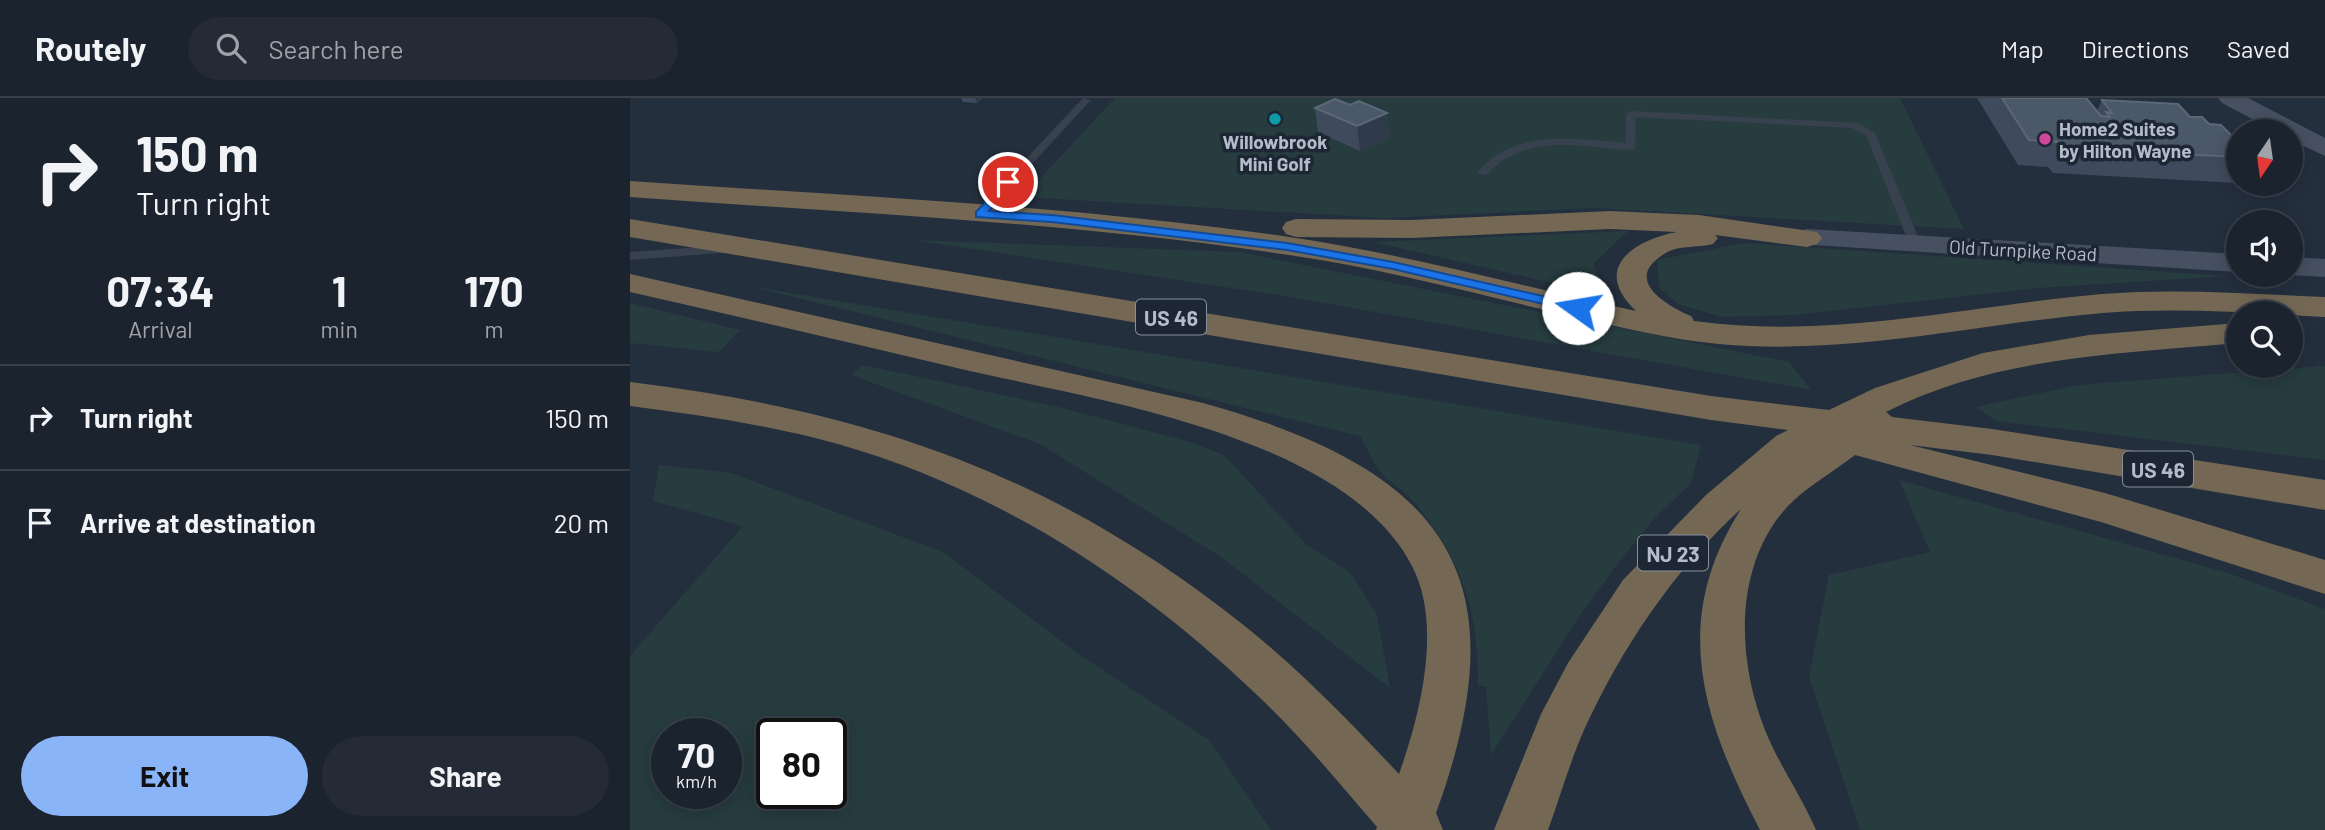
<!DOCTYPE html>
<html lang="en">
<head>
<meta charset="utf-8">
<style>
  :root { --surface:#1b232e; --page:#242b36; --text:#f1f3f6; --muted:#a0a4aa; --line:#39404a; --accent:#8ab4f8 }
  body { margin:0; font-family:Barlow,sans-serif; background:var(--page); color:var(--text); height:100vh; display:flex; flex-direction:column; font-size:26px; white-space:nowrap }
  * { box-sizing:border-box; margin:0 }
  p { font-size:23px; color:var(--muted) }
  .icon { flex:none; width:38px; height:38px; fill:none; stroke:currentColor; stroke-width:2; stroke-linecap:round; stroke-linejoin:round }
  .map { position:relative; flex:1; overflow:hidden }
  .drawer { display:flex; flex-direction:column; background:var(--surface); width:630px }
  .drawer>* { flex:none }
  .banner { background:#1b232e; color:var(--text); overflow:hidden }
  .needle { width:46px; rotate:193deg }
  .controls { position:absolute; left:1596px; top:21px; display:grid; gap:14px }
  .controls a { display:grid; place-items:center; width:77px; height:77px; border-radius:50%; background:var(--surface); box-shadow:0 4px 18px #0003,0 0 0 2px var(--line); font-size:35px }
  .speed { position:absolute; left:21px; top:620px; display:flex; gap:14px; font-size:35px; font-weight:700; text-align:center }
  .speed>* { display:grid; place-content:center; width:91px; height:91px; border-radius:50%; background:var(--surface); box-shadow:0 4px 18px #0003,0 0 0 2px var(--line); line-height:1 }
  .speed small { font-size:18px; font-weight:400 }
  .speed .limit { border:4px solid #111; border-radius:10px; background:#fff; color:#111 }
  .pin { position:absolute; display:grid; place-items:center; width:60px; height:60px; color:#fff; margin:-30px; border:4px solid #fff; border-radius:50%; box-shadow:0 2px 7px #0007 }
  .me { position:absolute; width:77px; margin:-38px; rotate:283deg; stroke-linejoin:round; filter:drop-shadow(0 0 5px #0008) }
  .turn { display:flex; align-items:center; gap:24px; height:147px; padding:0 21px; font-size:32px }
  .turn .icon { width:91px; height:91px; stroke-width:2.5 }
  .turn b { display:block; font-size:49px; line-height:60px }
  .eta { display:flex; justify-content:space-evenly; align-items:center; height:119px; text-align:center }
  .eta b { font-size:42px; font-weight:700; line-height:49px }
  .primary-button { display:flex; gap:14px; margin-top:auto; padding:14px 21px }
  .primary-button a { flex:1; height:80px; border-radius:42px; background:var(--accent); color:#111; font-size:28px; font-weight:700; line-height:80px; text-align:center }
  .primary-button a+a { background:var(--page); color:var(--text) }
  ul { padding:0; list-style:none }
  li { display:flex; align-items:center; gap:21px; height:105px; padding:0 21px; border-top:2px solid var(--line) }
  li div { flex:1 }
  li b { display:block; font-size:26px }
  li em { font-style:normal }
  header { display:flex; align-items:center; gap:42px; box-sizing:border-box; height:98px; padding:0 35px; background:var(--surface); border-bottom:2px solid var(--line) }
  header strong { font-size:33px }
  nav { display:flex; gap:38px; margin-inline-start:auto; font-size:24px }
  .search { width:490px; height:63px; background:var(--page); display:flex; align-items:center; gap:18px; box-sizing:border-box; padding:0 24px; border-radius:38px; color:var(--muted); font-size:26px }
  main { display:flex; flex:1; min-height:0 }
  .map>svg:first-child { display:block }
  .green { fill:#263c3f; fill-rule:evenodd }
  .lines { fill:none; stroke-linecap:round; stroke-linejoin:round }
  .lane { fill:#38414e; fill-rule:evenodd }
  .secondary { fill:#465061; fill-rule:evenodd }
  .highway { fill:#746855; fill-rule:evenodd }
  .wall { fill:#3f4b5c }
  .shaded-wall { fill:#2f3b4b }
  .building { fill:#4b5868; stroke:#5c6777; stroke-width:2 }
  .route { fill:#1a73e8; stroke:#114b97; stroke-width:2 }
  .culture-dot { fill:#0f9aa8; stroke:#1d2633; stroke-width:2.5 }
  .hotel-dot { fill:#d1479c; stroke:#1d2633; stroke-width:2.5 }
  .labels { text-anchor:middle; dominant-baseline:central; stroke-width:7; stroke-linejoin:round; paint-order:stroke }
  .far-poi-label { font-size:19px; font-weight:bold; fill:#b4bcc9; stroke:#1d2633; text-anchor:start }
  .far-street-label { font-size:19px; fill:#b4bcc9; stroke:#1d2633 }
  .shield { fill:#1d2633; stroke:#878f9c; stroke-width:2 }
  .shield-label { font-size:21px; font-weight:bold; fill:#b4bcc9 }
</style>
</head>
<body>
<header>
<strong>Routely</strong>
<div class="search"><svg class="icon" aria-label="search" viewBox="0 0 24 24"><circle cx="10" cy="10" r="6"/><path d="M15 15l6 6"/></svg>Search here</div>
<nav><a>Map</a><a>Directions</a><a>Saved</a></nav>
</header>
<main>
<section class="drawer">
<div class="banner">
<div class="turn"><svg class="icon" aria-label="right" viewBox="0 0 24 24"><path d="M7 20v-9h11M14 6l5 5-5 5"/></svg><div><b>150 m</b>Turn right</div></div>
</div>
<div class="eta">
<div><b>07:34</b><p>Arrival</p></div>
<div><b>1</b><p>min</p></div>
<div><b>170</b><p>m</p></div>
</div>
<ul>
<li><svg class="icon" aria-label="right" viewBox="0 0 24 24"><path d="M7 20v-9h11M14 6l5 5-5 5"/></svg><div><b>Turn right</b></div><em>150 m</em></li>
<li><svg class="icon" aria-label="arrive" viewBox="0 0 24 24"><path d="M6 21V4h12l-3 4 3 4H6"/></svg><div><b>Arrive at destination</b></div><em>20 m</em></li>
</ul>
<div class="primary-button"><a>Exit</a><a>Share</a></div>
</section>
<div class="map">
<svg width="1695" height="732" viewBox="0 0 1695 732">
  <rect width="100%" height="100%" fill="#242f3e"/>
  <g class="green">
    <polygon points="485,0 1270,0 1334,131 964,110 756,120 393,99"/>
    <polygon points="998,133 963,166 980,198 743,144"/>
    <polygon points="284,142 609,154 1159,264 1181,292 661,199"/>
    <polygon points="1114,145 1598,178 1408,190 1163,217 1092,219 1048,206 1029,189 1027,162"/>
    <path d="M119 188 1071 347 1061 385 1023 422 988 465 952 514 861 657 856 588H848C849 514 832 462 784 404 774 392 758 384 748 371 741 361 736 348 730 338Z"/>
    <polygon points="0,205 110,232 89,254 0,245"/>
    <polygon points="233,267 433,310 560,344 594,357 677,447 720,474 747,517 760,590 591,459 410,346 221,277"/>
    <polygon points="1695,268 1695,362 1366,323 1346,309 1448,287"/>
    <path d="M29 367 101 375 313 454 447 555 579 642 641 732H0V558L113 428 23 403ZM37 635H96V695H37ZM142 635H201V695H142Z"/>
    <polygon points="1269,382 1598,475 1695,511 1695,732 1230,732 1179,579 1199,477 1300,454"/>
  </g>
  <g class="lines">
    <g class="lane">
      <polygon points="453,0 461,2 354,118 346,118 346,114"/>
      <path d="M1001 13 1228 25 1245 35 1291 146 1285 150 1279 146 1236 37 1222 30 1006 19 1005 51C992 53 979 50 967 49 923 45 888 44 856 77L847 75C883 30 945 41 996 45V16Z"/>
      <polygon points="99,147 105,151 103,154 0,162 0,154"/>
    </g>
    <g class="secondary">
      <polygon points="1588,0 1618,0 1695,40 1695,58 1661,42 1661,33 1645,33 1592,5"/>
      <polygon points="1177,131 1608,156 1608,174 1167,146 1162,140 1167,134"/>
      <polygon points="1661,159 1695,161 1695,179 1660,177"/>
    </g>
    <g class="highway">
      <path d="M0 83C220 98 441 107 659 139 776 156 891 188 1006 213 961 171 1003 142 1047 134L980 131 781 140 666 139 656 136 652 130 656 124 666 121 781 122 980 113 1069 117 1187 134 1192 140 1187 146 1177 149 1085 137 1088 140 1083 146C1071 149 1058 148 1045 151 1038 153 1032 157 1026 162 998 186 1040 209 1061 218L1064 223C1201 242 1336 208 1472 196 1546 190 1621 196 1695 199V219C1623 215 1548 209 1473 215 1345 226 1219 258 1089 246 1040 242 992 229 945 219 850 197 756 171 659 157 441 124 220 115 0 99Z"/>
      <path d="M0 121 1081 298 1199 312 1245 290 1353 255 1459 237 1608 225V245C1490 256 1365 258 1256 314L1262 319 1362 331 1695 382V412L1362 357 1280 347 1475 395 1695 462V496L1471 424 1225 357C1203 374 1176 389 1157 409 1103 469 1107 562 1135 632 1149 667 1171 697 1186 732H1130C1073 622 1039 524 1111 411 1044 472 992 549 954 632 940 664 930 699 918 732H864L911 616 938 565 993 482 1076 397 1146 338 1158 332 1081 322 0 139Z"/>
      <path d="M0 176 573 305C810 371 895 472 806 715L813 732H746L747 729C708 684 670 637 626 596 508 483 366 391 208 346 140 327 70 317 0 308V284C239 313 426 377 616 529 671 573 720 624 769 676 790 617 813 527 782 468 714 336 459 301 327 270 218 244 109 219 0 194Z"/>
    </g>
  </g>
  <g class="wall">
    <polygon points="331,0 353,0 347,5 333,4"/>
    <polygon points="1347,0 1456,0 1467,13 1472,2 1560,19 1579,26 1608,44 1608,84 1607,85 1423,75 1418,69 1388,67"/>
    <polygon points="720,7 757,15 759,40 730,53 688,34 685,10"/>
  </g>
  <g class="shaded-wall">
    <polygon points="345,0 353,0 347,5"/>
    <polygon points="757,15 759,40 730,53 727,28"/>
  </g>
  <g class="building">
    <polygon points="1372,0 1456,0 1471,18 1480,19 1476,14 1482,15 1472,2 1548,6 1560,19 1572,19 1579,26 1591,27 1608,44 1608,59 1435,50 1430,44 1399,42"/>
    <polygon points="705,1 720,7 729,3 757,15 727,28 685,10"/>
  </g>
  <polygon class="route" points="378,81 384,84 359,113 422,117 657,145 763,164 948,206 955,210 948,214 763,171 657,152 422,124 346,119 346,114"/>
  <circle class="culture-dot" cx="645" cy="21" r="7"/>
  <circle class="hotel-dot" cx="1415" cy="41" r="7"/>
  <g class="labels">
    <g class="far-poi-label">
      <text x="1429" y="30">Home2 Suites<tspan x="1429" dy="22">by Hilton Wayne</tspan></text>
      <text x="645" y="43" text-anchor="middle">Willowbrook<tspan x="645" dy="22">Mini Golf</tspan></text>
    </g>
    <g class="far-street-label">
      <text transform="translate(1393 152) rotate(3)">Old Turnpike Road</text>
    </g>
    <g class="shield">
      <rect x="506" y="201.5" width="70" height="35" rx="5"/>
      <rect x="1493" y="353.5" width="70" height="35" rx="5"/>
      <rect x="1008" y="437.5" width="70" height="35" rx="5"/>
    </g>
    <g class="shield-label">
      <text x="541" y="219">US 46</text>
      <text x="1528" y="371">US 46</text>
      <text x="1043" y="455">NJ 23</text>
    </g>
  </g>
</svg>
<div class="controls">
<a><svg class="needle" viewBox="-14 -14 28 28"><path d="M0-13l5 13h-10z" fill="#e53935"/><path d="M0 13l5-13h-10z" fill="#a0a4aa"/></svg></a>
<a><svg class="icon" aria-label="sound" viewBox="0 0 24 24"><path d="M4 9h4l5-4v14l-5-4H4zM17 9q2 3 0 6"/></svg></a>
<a><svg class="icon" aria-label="search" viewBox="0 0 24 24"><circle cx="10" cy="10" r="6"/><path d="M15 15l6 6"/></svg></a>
</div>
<div class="speed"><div>70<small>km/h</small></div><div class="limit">80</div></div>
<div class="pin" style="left:378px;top:84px;background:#d93025"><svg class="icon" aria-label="arrive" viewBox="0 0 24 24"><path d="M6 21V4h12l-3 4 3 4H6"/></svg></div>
<svg class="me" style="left:948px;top:210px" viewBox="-20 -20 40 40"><circle r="19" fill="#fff"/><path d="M0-13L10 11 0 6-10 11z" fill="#1a73e8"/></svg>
</div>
</main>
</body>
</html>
